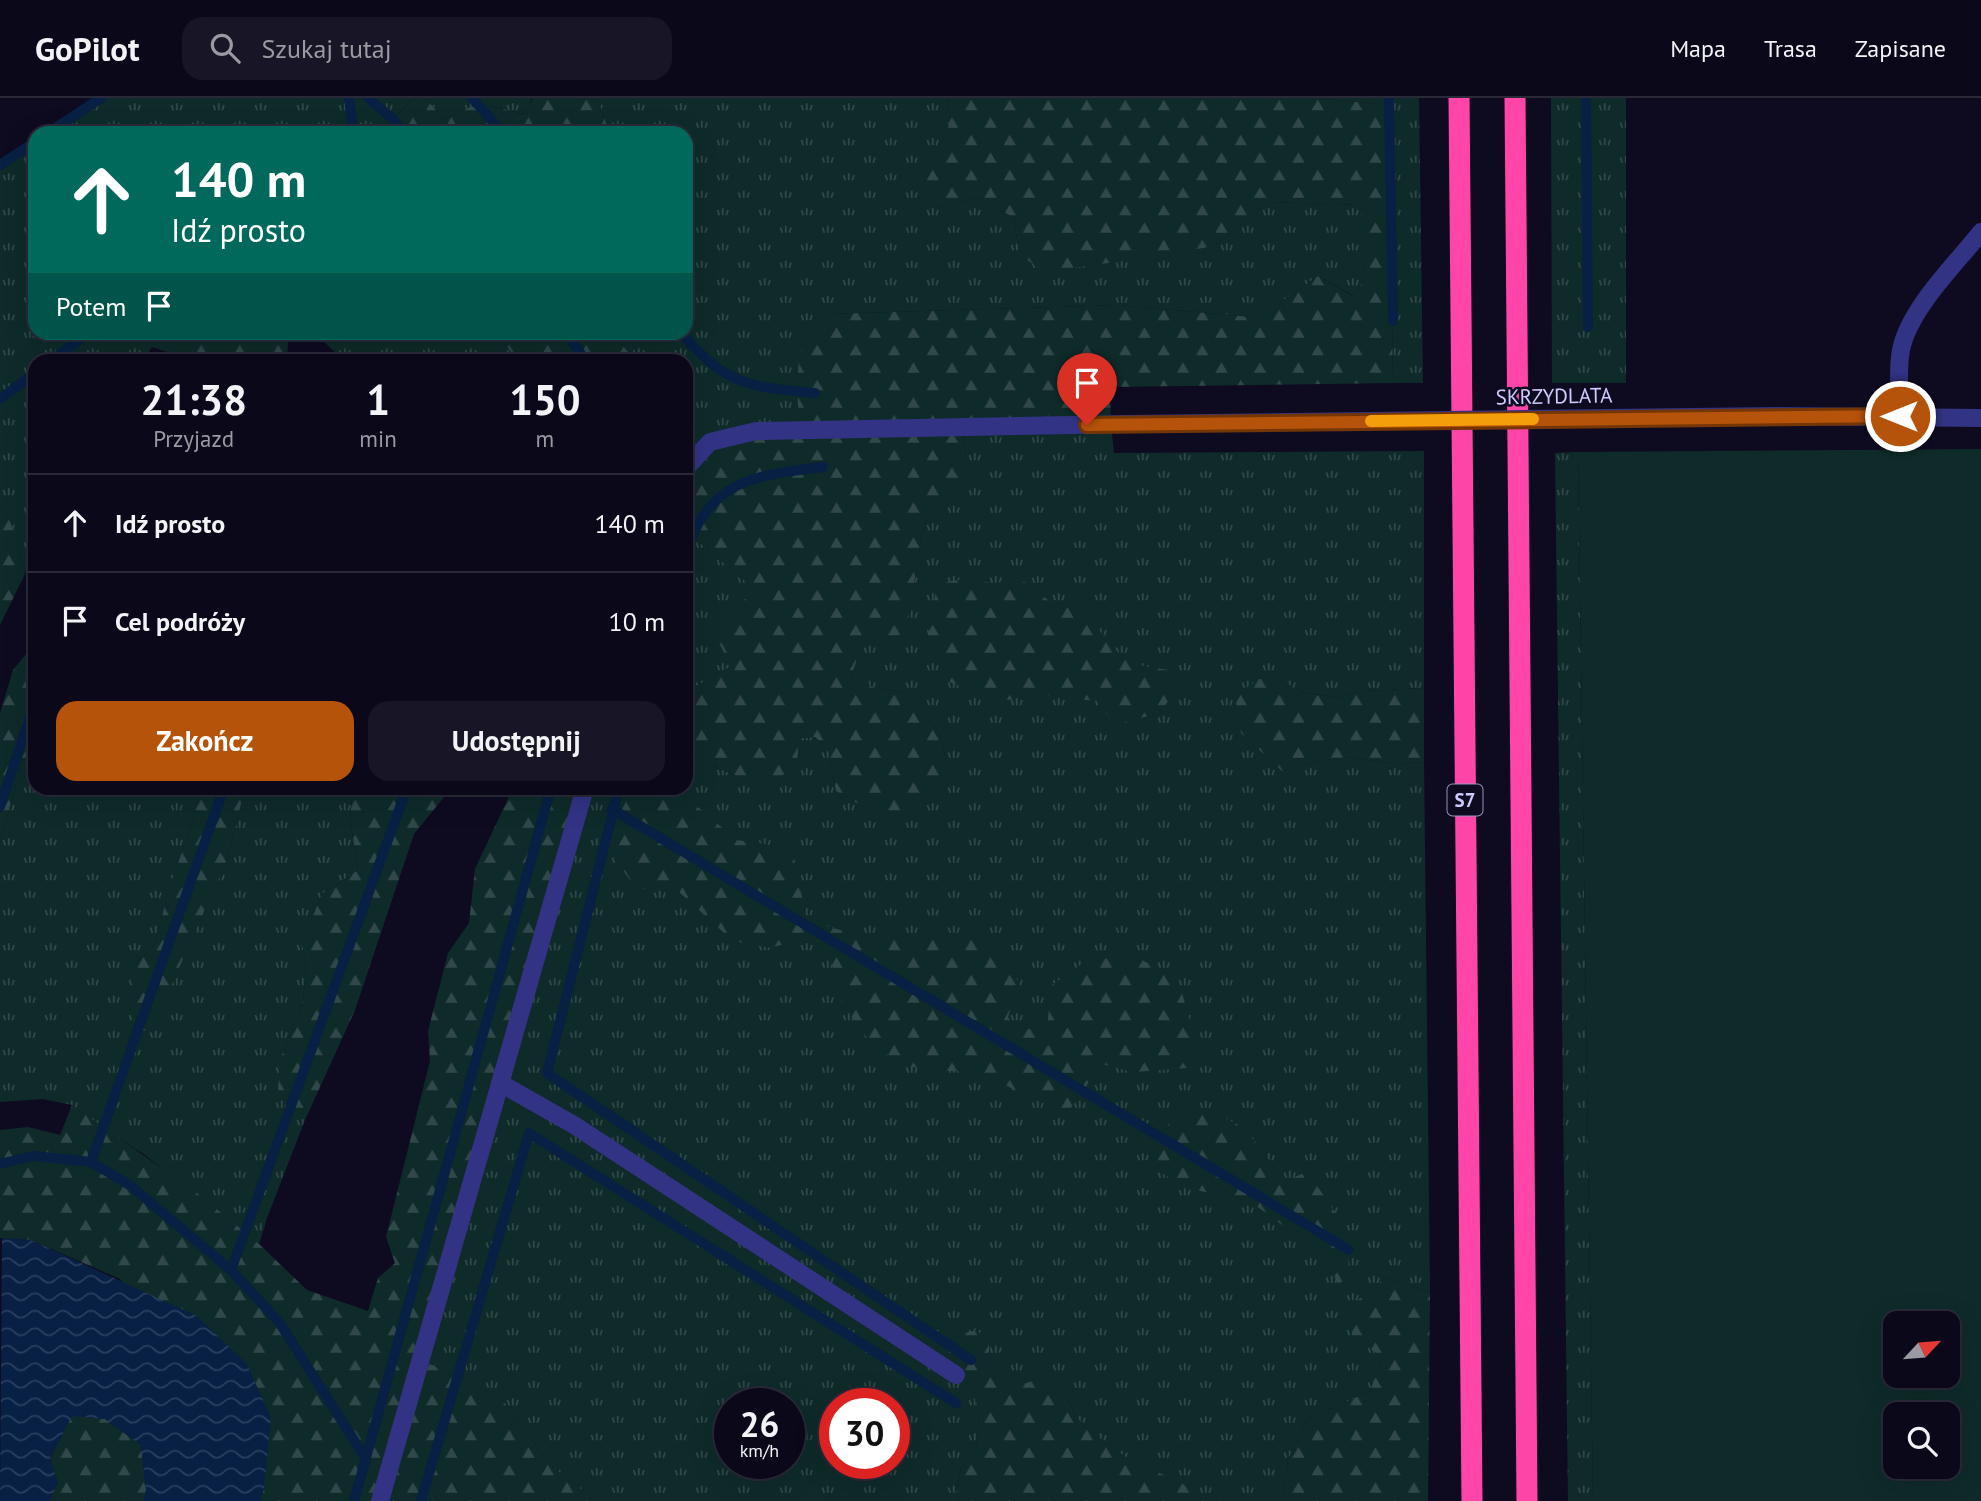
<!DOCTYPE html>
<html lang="pl">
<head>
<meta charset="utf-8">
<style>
  :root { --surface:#0a0819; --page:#181626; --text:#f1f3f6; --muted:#999aa2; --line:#2a2938; --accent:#b45309 }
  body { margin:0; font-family:"PT Sans",sans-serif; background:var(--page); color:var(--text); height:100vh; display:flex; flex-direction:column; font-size:26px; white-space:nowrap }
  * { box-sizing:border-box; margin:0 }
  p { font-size:23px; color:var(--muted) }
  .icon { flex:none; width:38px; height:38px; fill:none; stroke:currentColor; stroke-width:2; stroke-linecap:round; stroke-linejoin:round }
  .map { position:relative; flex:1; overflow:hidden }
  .sheet { position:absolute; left:28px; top:256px; width:665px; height:441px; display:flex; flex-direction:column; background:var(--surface); border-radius:21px; box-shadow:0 7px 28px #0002,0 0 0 2px var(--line) }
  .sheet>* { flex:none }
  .hud { position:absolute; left:28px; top:28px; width:665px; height:214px; border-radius:21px; box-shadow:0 7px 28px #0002,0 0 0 2px var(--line); background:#00695c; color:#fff; overflow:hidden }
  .needle { width:46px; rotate:64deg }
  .buttons { position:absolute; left:1883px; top:1213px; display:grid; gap:14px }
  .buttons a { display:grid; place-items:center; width:77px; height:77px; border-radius:14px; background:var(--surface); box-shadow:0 7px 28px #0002,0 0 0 2px var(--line); font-size:35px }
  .speed { position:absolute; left:714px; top:1290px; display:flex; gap:14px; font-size:35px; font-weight:700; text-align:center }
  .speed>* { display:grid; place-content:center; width:91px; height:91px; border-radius:50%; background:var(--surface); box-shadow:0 7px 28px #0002,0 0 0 2px var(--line); line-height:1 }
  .speed small { font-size:18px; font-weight:400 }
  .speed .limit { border:10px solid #d22; background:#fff; color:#111 }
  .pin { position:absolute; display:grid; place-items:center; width:60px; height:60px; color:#fff; margin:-72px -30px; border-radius:50% 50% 50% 0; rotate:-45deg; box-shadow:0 0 7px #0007 }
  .pin .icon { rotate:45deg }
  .me { position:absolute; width:77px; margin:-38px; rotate:270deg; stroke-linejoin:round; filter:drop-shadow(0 0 5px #0008) }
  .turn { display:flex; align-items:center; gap:24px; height:147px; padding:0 28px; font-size:32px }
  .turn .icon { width:91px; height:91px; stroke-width:2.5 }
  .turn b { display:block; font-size:49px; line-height:60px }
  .then { display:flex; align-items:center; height:66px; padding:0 28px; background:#0003; gap:14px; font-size:26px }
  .eta { display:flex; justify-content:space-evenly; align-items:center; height:119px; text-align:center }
  .eta b { font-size:42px; font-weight:800; line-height:49px }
  .button { display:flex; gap:14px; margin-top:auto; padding:14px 28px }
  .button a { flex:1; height:80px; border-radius:21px; background:var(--accent); color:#fff; font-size:28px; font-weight:800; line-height:80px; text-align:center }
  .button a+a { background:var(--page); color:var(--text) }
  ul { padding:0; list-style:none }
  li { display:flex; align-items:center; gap:21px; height:98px; padding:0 28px; border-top:2px solid var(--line) }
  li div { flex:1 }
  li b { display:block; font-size:26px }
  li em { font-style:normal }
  header { display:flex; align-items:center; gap:42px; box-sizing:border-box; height:98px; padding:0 35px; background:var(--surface); border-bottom:2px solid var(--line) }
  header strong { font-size:33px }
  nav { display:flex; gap:38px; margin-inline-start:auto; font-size:24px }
  .search { width:490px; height:63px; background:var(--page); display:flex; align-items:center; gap:18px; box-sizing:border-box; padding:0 24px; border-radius:21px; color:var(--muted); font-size:26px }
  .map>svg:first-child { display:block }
  .grass { fill:url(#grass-tufts); fill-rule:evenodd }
  .forest { fill:url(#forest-firs) }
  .green { fill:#0e2b29; fill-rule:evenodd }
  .water { fill:url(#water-waves) }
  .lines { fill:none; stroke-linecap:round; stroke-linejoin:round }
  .stream { stroke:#072044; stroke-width:10 }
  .minor { stroke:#323384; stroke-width:18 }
  .highway { stroke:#ff46a8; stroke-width:21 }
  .minor-bridge { stroke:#323384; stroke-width:18 }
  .route-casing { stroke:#753606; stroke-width:18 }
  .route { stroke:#b45309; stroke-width:12 }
  .slow { stroke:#f59e0b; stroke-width:12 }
  .labels { text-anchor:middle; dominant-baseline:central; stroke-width:5; stroke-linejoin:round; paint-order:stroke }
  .shield { fill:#0e0b21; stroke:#9491bc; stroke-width:2 }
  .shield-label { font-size:19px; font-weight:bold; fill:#cecbff }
  .street-label { font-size:21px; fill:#cecbff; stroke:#0e0b21 }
</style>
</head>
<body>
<header>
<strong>GoPilot</strong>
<div class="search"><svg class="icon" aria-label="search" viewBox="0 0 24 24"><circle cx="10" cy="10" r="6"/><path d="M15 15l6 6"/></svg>Szukaj tutaj</div>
<nav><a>Mapa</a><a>Trasa</a><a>Zapisane</a></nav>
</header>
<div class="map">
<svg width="1981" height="1403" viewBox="0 0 1981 1403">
  <defs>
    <pattern id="grass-tufts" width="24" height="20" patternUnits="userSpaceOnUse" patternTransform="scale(1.75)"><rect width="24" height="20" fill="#0e2b29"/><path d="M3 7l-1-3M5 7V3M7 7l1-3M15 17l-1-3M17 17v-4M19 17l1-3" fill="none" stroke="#304849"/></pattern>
    <pattern id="forest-firs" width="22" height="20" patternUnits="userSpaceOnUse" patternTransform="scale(1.75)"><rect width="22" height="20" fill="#0e2b29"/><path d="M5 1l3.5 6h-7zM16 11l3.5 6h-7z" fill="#304849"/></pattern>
    <pattern id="water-waves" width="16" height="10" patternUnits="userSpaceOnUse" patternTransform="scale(1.75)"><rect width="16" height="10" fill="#072044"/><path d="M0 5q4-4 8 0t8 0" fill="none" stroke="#2a3f60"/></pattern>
  </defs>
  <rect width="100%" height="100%" fill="#0e0b21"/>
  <g class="grass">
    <polygon points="101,0 414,0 393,21 384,35 48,35"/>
    <path d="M425 0H532L525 16C490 8 475 0 445 22Z"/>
    <path d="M597 0H947C956 39 938 50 912 76L937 110 978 99 1014 120 1019 155 1214 148 1268 104 1362 107 1365 180 1354 198 1318 178 1289 199 1253 219 1119 207 828 216 797 294 801 332 710 344 686 319V262H635L612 235 686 234V35H610Z"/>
    <polygon points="1320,0 1419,0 1423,285 1393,285 1389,7"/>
    <polygon points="1551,0 1626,0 1626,285 1552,285"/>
    <polygon points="35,44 35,234 190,235 167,254 152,249 144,262 35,262 35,459 25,476 7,412 0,406 0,67"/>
    <polygon points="263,235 299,235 289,236 287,256 273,240"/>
    <polygon points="315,235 495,235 518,262 462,262 456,258 419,255 407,262 343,262"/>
    <path d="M1111 327 1114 355 1424 353V590L1365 593 1338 599 1305 595 1279 582 1282 673 1316 663 1348 659 1394 666 1424 664 1430 1194 1386 1179 1348 1211 1354 1237 1382 1260 1370 1293 1306 1322 1288 1362 1282 1403H1218L1126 1360 1082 1327 1071 1308 1001 1283 989 1270V1245L972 1286 979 1320 976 1354 961 1370 957 1391 959 1403H596L550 1367 501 1300 420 1262 585 690H686V656L741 680 799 640 815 639 828 650 836 693 886 722 946 660 938 633 907 595 872 589 852 577 860 549 880 540 906 535 922 436 930 412 966 368 964 330ZM730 1306H789V1365H730ZM835 1306H894V1365H835Z"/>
    <polygon points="1578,354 1593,1403 1568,1403 1555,355"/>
    <polygon points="686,433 755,491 732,568 688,593 686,602"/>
    <polygon points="35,638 35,690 201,690 193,721 167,797 156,845 134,867 205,810 227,762 245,690 353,690 350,721 358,772 322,796 302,844 306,871 303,903 281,959 289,1012 305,1022 267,1120 259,1146 145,1057 103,1030 72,1007 43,1001 0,1004 0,745 21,667"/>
  </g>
  <g class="forest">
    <path d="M414 0H425L445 22C476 0 489 8 524 16L533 0H597L610 35H384L393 21Z"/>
    <path d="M947 0H1320L1389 7 1393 285 1110 289 1111 327 964 330 966 368 963 401 930 412 922 436 906 536 880 540 861 549 852 576 872 589 907 595 938 633 946 660 943 691 917 717 886 722 836 693 828 651 815 639 799 640 797 665 776 683 741 680 686 656V602L688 593 731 568 713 533 755 491 686 433V319L710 344 800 332 797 294 799 256 828 216 1119 207 1252 219 1289 199 1318 178 1353 198 1365 180 1361 107 1268 104 1214 148 1158 158 1044 174 1019 156 1014 120 978 99 937 110 920 98 911 76C937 50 956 40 947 0Z"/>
    <path d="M190 234 263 235C274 241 285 250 289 262H163L167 254Z"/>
    <polygon points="495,235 612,235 635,262 518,262"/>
    <polygon points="419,255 456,258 462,262 407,262"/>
    <polygon points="0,406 7,411 25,476 0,527"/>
    <polygon points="958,482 993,485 1022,482 1053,506 1083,506 1110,549 1139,567 1168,572 1177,592 1159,615 1115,627 1097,603 1048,598 1029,590 1010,602 986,599 950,584 927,544 937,486"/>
    <polygon points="35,545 35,638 21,667 0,745 0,615 13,572"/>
    <polygon points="1259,581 1279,582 1305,595 1338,599 1365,593 1424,590 1424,664 1394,666 1348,659 1316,663 1282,673 1241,635 1236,604 1243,592"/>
    <polygon points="201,690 245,690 227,762 151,933 138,932 132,916 134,867 156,845 167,797 193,721"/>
    <polygon points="353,690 448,690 449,693 414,736 355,912 305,1022 289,1013 278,991 281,959 303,903 306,871 302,844 322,796 358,772 350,721"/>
    <polygon points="513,690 585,690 421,1262 501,1300 550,1367 596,1403 260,1403 264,1390 120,1181 31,1142 0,1140 0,1032 28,1029 60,1037 72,1007 197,1095 259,1146 307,1192 368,1213 378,1180 395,1165 386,1139 430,963 428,933 448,855 469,825 475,771"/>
    <polygon points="634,690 670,690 703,713 736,742 765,746 793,755 807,823 851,835 899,838 946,835 985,838 1019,884 1008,919 1017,933 1047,928 1052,887 1090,860 1140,861 1178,881 1196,944 1187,970 1133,974 1098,965 1082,997 1067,1014 1026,998 981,974 920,972 875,951 842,905 827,848 809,839 770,850 733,843 678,793 636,790 613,759 612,729"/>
    <path d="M1207 1010 1244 1030 1286 1083 1306 1074C1337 1114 1349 1127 1349 1180L1338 1186 1325 1159 1251 1104 1187 1090 1160 1074 1151 1055 1174 1017Z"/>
    <polygon points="1386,1179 1430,1194 1428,1403 1282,1403 1288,1362 1306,1322 1370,1293 1382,1260 1353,1237 1347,1211"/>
    <path d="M977 1232 989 1245V1270C1007 1290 1014 1290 1039 1281L1071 1308 1082 1327 1126 1359 1218 1403H959L957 1392 961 1370 976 1353 979 1320 972 1287 956 1277V1252L960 1236Z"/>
    <polygon points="72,1317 105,1321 141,1347 146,1392 144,1403 49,1403 58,1385 50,1361"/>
  </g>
  <path class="green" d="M1981 351V1403H1593L1578 354ZM1895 1225H1948V1278H1895ZM1895 1316H1948V1368H1895Z"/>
  <polygon class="water" points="2,1140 31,1142 197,1218 246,1265 271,1319 264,1390 260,1403 144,1403 146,1392 141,1347 105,1321 72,1318 50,1360 58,1385 49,1403 0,1403"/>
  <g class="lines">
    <g class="stream">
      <polyline points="349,0 352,22 350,35"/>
      <polyline points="368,0 393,21 404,35"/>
      <polyline points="472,0 503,35"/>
      <polyline points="1389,0 1393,223"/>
      <polyline points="1586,0 1588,229"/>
      <polyline points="48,35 101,0"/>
      <polyline points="0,67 35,44"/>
      <polyline points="566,234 585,262"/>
      <path d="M680 234C727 287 747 289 815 295"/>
      <polyline points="52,262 90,234"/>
      <polyline points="0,301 35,275"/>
      <path d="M686 456C707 382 756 377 823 369"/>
      <polyline points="619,690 547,975 971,1262"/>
      <polyline points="0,709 35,603"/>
      <polyline points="612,711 1349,1152"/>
      <polyline points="91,1064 224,690"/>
      <polyline points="0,1066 34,1058 91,1064 131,1088 231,1172 279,1224 366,1361"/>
      <polyline points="231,1172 407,690"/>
      <polyline points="354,1403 551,690"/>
      <polyline points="421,1403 529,1035 956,1305"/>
    </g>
    <g class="minor">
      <polyline points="1777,318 1981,320"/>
      <path d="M1900 318C1900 297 1897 272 1901 252 1909 211 1955 167 1981 134"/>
      <polyline points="686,370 710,344 756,333 1128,326"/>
      <polyline points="500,985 574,1027 956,1277"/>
      <polyline points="380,1403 585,690"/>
    </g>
    <g class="highway">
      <polyline points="1459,0 1472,1403"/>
      <polyline points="1515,0 1527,1403"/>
    </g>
    <polyline class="minor-bridge" points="1128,326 1777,318"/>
  </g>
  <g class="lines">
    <defs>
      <polyline id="route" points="1087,327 1900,318"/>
    </defs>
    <use href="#route" class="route-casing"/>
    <use href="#route" class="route"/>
    <polyline class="slow" points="1371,323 1533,321"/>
  </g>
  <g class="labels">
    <rect class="shield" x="1447.5" y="686.5" width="35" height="31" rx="5"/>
    <g class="shield-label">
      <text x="1465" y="702">S7</text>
    </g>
    <g class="street-label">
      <text transform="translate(1554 298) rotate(-1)">SKRZYDLATA</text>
    </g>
  </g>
</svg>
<div class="buttons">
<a><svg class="needle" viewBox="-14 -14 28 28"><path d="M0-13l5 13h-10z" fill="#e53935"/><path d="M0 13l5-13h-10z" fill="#999aa2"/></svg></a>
<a><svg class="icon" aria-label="search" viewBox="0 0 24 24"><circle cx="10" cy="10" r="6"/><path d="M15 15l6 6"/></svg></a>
</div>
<div class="speed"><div>26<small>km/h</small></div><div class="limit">30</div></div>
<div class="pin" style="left:1087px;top:327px;background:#d93025"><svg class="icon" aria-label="arrive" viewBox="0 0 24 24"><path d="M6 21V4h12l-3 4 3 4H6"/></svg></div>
<svg class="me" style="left:1900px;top:318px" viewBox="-20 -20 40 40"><circle r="17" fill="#b45309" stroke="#fff" stroke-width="3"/><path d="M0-11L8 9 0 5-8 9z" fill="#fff"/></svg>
<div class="hud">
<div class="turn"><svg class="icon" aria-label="ahead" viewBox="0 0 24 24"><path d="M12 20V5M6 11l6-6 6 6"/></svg><div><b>140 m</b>Idź prosto</div></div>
<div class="then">Potem<svg class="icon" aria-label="arrive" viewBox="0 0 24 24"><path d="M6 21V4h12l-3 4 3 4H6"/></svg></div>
</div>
<section class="sheet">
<div class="eta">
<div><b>21:38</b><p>Przyjazd</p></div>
<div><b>1</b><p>min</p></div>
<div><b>150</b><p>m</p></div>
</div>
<ul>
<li><svg class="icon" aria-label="ahead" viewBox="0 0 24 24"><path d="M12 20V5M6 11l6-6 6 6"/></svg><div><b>Idź prosto</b></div><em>140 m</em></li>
<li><svg class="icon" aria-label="arrive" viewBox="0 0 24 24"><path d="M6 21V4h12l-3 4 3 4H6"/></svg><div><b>Cel podróży</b></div><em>10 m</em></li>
</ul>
<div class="button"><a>Zakończ</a><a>Udostępnij</a></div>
</section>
</div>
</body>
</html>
